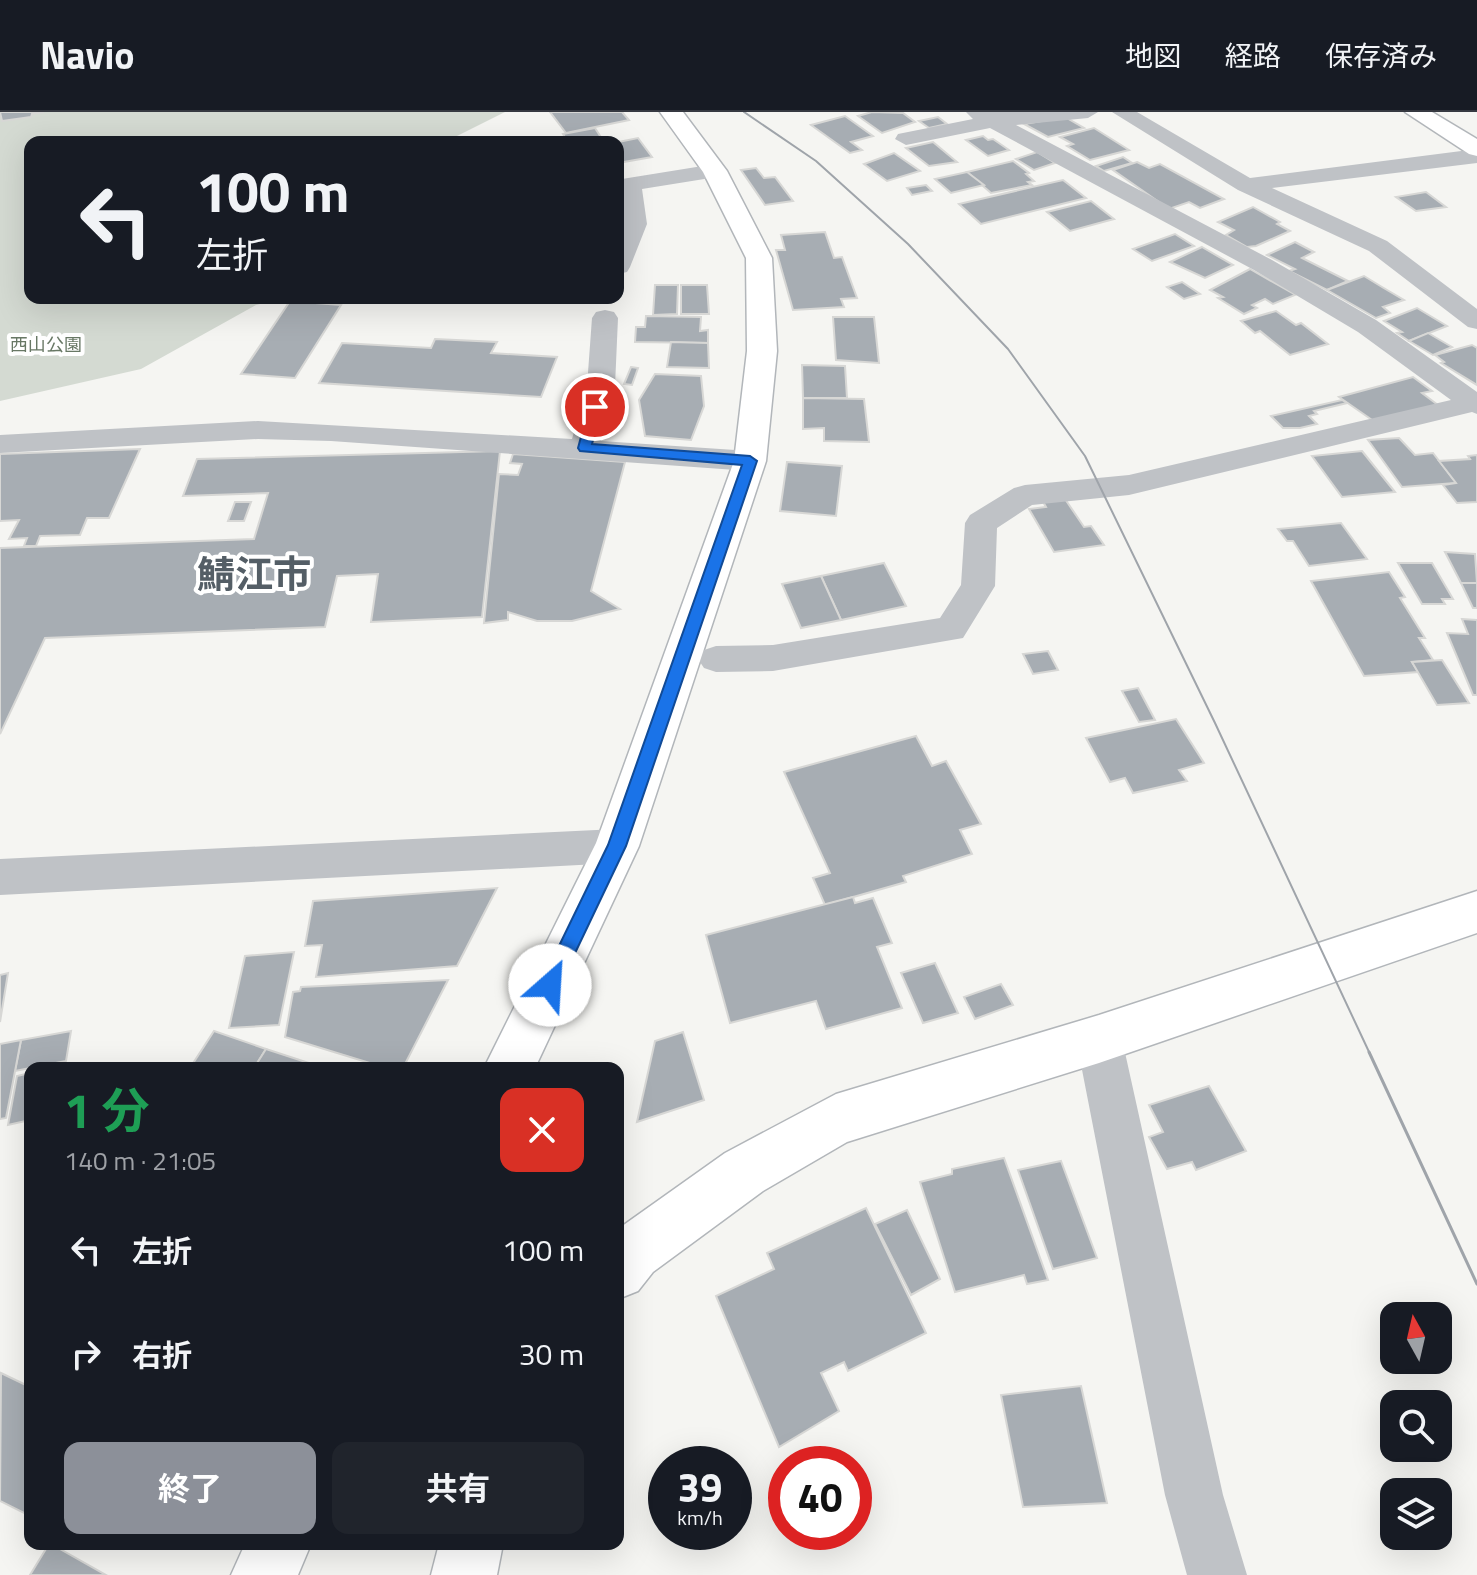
<!DOCTYPE html>
<html lang="ja">
<head>
<meta charset="utf-8">
<style>
  :root { --surface:#171b24; --page:#20242c; --text:#f1f3f6; --muted:#9ea1a6; --line:#363941; --accent:#8c9099 }
  body { margin:0; font-family:"Titillium Web","Noto Sans JP",sans-serif; background:var(--page); color:var(--text); height:100vh; display:flex; flex-direction:column; font-size:30px; white-space:nowrap }
  * { box-sizing:border-box; margin:0 }
  p { font-size:26px; color:var(--muted) }
  .icon { flex:none; width:44px; height:44px; fill:none; stroke:currentColor; stroke-width:2; stroke-linecap:round; stroke-linejoin:round }
  .map { position:relative; flex:1; overflow:hidden }
  .sheet { position:absolute; left:24px; top:950px; width:600px; height:488px; display:flex; flex-direction:column; background:var(--surface); border-radius:16px; box-shadow:0 8px 32px #0002 }
  .sheet>* { flex:none }
  .banner { position:absolute; left:24px; top:24px; width:600px; height:168px; border-radius:16px; box-shadow:0 8px 32px #0002; background:#171b24; color:var(--text); overflow:hidden }
  .needle { width:52px; rotate:352deg }
  .tools { position:absolute; left:1380px; top:1190px; display:grid; gap:16px }
  .tools a { display:grid; place-items:center; width:72px; height:72px; border-radius:16px; background:var(--surface); box-shadow:0 8px 32px #0002; font-size:40px }
  .speed { position:absolute; left:648px; top:1334px; display:flex; gap:16px; font-size:40px; font-weight:700; text-align:center }
  .speed>* { display:grid; place-content:center; width:104px; height:104px; border-radius:50%; background:var(--surface); box-shadow:0 8px 32px #0002; line-height:1 }
  .speed small { font-size:20px; font-weight:400 }
  .speed .limit { border:12px solid #d22; background:#fff; color:#111 }
  .pin { position:absolute; display:grid; place-items:center; width:68px; height:68px; color:#fff; margin:-34px; border:4px solid #fff; border-radius:50%; box-shadow:0 2px 8px #0007 }
  .me { position:absolute; width:88px; margin:-44px; rotate:26deg; stroke-linejoin:round; filter:drop-shadow(0 0 6px #0008) }
  .turn { display:flex; align-items:center; gap:28px; height:168px; padding:0 40px; font-size:36px }
  .turn .icon { width:104px; height:104px; stroke-width:2.5 }
  .turn b { display:block; font-size:56px; line-height:68px }
  .round { display:grid; place-items:center; flex:none; width:84px; height:84px; border-radius:16px; background:var(--page) }
  .headline { display:flex; align-items:center; justify-content:space-between; height:136px; padding:0 40px }
  h1 { font-size:48px; font-weight:700; line-height:60px; color:#1e9e55 }
  .button { display:flex; gap:16px; margin-top:auto; padding:16px 40px }
  .button a { flex:1; height:92px; border-radius:16px; background:var(--accent); color:#fff; font-size:32px; font-weight:700; line-height:92px; text-align:center }
  .button a+a { background:var(--page); color:var(--text) }
  ul { padding:0; list-style:none }
  li { display:flex; align-items:center; gap:24px; height:104px; padding:0 40px }
  li div { flex:1 }
  li b { display:block; font-size:30px }
  li em { font-style:normal }
  header { display:flex; align-items:center; gap:48px; box-sizing:border-box; height:112px; padding:0 40px; background:var(--surface); border-bottom:2px solid var(--line) }
  header strong { font-size:38px }
  nav { display:flex; gap:44px; margin-inline-start:auto; font-size:28px }
  .map>svg:first-child { display:block }
  .green { fill:#d4dad2 }
  .building { fill:#a7adb3; stroke:#d7d7d5; stroke-width:2 }
  .lines { fill:none; stroke-linecap:round; stroke-linejoin:round }
  .secondary-casing { stroke:#b2b6ba; stroke-width:3 }
  .street { fill:#bfc2c6; fill-rule:evenodd }
  .secondary { fill:#fff; fill-rule:evenodd }
  .tram-far1 { stroke:#9fa4aa; stroke-width:2 }
  .tram { stroke:#9fa4aa; stroke-width:3 }
  .route { fill:#1a73e8; stroke:#114b97; stroke-width:2 }
  .labels { text-anchor:middle; dominant-baseline:central; stroke-width:8; stroke-linejoin:round; paint-order:stroke }
  .far-park-label { font-size:18px; fill:#687865; stroke:#fff }
  .town-label { font-size:38px; font-weight:bold; fill:#545e66; stroke:#fff }
</style>
</head>
<body>
<header>
<strong>Navio</strong>
<nav><a>地図</a><a>経路</a><a>保存済み</a></nav>
</header>
<div class="map">
<svg width="1477" height="1463" viewBox="0 0 1477 1463">
  <rect width="100%" height="100%" fill="#f5f5f2"/>
  <polygon class="green" points="0,0 505,0 455,25 463,30 30,30 30,186 285,186 256,193 141,257 0,289"/>
  <g class="building">
    <polygon points="0,0 44,0 32,2 31,5 2,9"/>
    <polygon points="550,0 622,0 629,8 566,21"/>
    <polygon points="872,0 903,1 915,10 882,21 858,4"/>
    <polygon points="845,4 873,24 851,30 862,38 850,41 811,13"/>
    <polygon points="938,5 947,12 929,16 919,9"/>
    <polygon points="1065,5 1084,16 1048,25 1024,12"/>
    <polygon points="595,16 602,27 568,30 563,22"/>
    <polygon points="1094,16 1129,38 1090,48 1067,34 1073,32 1060,25"/>
    <polygon points="983,24 988,28 993,27 1009,38 988,44 966,28"/>
    <polygon points="638,26 652,45 618,51 618,30"/>
    <polygon points="933,30 957,50 929,54 906,36"/>
    <polygon points="1037,40 1055,51 1034,58 1016,47"/>
    <polygon points="894,41 920,59 887,69 864,52"/>
    <polygon points="1123,45 1132,51 1104,59 1096,54"/>
    <polygon points="1013,49 1029,61 1026,62 1034,69 1028,70 1032,73 991,81 967,60"/>
    <polygon points="1137,50 1149,56 1160,52 1224,87 1200,96 1189,90 1169,97 1113,58"/>
    <polygon points="756,56 764,66 775,65 793,89 765,93 741,58"/>
    <polygon points="967,60 984,73 951,81 935,67"/>
    <polygon points="1063,68 1086,86 981,112 959,92"/>
    <polygon points="926,73 932,79 912,83 907,76"/>
    <polygon points="1426,80 1446,95 1416,99 1396,85"/>
    <polygon points="1091,89 1114,107 1070,119 1047,100"/>
    <polygon points="1253,95 1280,110 1277,112 1290,119 1256,134 1247,135 1226,123 1234,118 1218,110"/>
    <polygon points="825,120 834,146 842,145 857,186 841,187 844,195 793,198 776,138 785,138 781,123"/>
    <polygon points="1175,122 1194,134 1152,149 1133,137"/>
    <polygon points="1295,130 1314,140 1302,146 1348,169 1327,178 1289,159 1295,157 1267,143"/>
    <polygon points="1202,135 1233,153 1205,166 1170,150"/>
    <polygon points="1250,157 1294,182 1295,183 1273,192 1265,187 1252,193 1257,196 1244,202 1218,186 1223,185 1210,178"/>
    <polygon points="1364,164 1382,175 1404,188 1383,195 1390,201 1376,206 1327,178"/>
    <polygon points="1182,170 1200,182 1184,187 1167,175"/>
    <polygon points="655,173 678,173 677,202 653,203"/>
    <polygon points="681,173 707,173 709,202 681,202"/>
    <polygon points="290,189 341,193 295,266 241,262"/>
    <polygon points="1417,196 1447,214 1409,229 1397,221 1402,220 1384,209"/>
    <polygon points="1276,199 1296,213 1301,211 1328,232 1290,243 1260,219 1255,221 1241,209"/>
    <polygon points="646,204 701,205 700,219 708,218 708,231 635,230 636,215 645,215"/>
    <polygon points="833,205 874,205 879,251 836,248"/>
    <polygon points="1428,221 1452,235 1433,243 1409,229"/>
    <polygon points="435,227 497,230 491,241 557,245 541,285 319,271 342,231 431,236"/>
    <polygon points="671,230 708,231 709,256 667,255"/>
    <polygon points="1472,233 1477,236 1477,273 1441,251 1444,250 1435,243"/>
    <polygon points="802,253 845,254 847,286 803,286"/>
    <polygon points="631,255 638,256 632,273 624,272"/>
    <polygon points="655,262 701,264 704,294 691,328 645,324 639,288"/>
    <polygon points="1413,265 1432,279 1422,281 1438,293 1375,310 1339,285"/>
    <polygon points="803,286 864,287 869,330 824,329 824,316 803,317"/>
    <polygon points="1342,288 1347,291 1314,299 1317,302 1309,304 1317,312 1300,316 1283,316 1271,304"/>
    <polygon points="1399,326 1415,343 1433,341 1456,371 1402,375 1368,328"/>
    <polygon points="140,337 109,406 87,406 80,423 40,424 36,434 24,434 27,426 9,427 19,408 0,409 0,342"/>
    <polygon points="500,339 482,505 371,510 378,462 337,464 325,515 45,526 0,622 0,436 254,427 268,381 183,384 197,347"/>
    <polygon points="1362,339 1395,380 1342,385 1312,344"/>
    <polygon points="513,342 625,350 591,479 620,497 572,509 537,509 508,500 508,508 484,511 499,362 518,363 522,352 510,351"/>
    <polygon points="1477,343 1477,390 1457,391 1443,373 1456,371 1439,349 1470,347 1468,344"/>
    <polygon points="787,350 842,354 836,404 780,399"/>
    <polygon points="1063,384 1084,415 1091,414 1104,433 1054,440 1029,397 1046,395 1041,386"/>
    <polygon points="235,390 251,390 244,409 228,409"/>
    <polygon points="1341,411 1367,447 1309,454 1293,429 1287,429 1278,417"/>
    <polygon points="1445,440 1475,442 1477,471 1461,471"/>
    <polygon points="884,451 906,494 841,508 821,464"/>
    <polygon points="1398,451 1432,451 1453,487 1442,487 1445,492 1422,492"/>
    <polygon points="1389,460 1405,485 1400,486 1425,526 1419,526 1433,548 1412,550 1418,560 1364,564 1311,469"/>
    <polygon points="821,464 841,508 801,516 782,472"/>
    <polygon points="1461,471 1477,471 1477,496 1473,496"/>
    <polygon points="1462,507 1477,508 1477,583 1473,583 1447,521 1468,522"/>
    <polygon points="1048,539 1058,558 1033,562 1023,542"/>
    <polygon points="1442,548 1469,591 1437,593 1412,550"/>
    <polygon points="1138,576 1155,608 1139,610 1122,579"/>
    <polygon points="1176,607 1204,651 1179,658 1187,669 1133,681 1125,666 1110,670 1086,626"/>
    <polygon points="916,624 932,654 946,649 981,712 960,718 972,742 903,764 906,770 825,793 813,766 830,761 784,660"/>
    <polygon points="497,776 457,854 316,865 322,833 305,834 313,789"/>
    <polygon points="853,785 855,791 873,786 892,831 877,835 902,896 826,917 816,889 730,911 706,823"/>
    <polygon points="294,840 279,913 229,916 245,844"/>
    <polygon points="935,851 958,901 923,911 901,861"/>
    <polygon points="8,861 0,910 0,863"/>
    <polygon points="448,868 403,956 386,956 285,925 293,880 300,879 301,875"/>
    <polygon points="1001,872 1013,893 975,907 964,885"/>
    <polygon points="71,919 66,949 15,959 21,928"/>
    <polygon points="214,919 266,937 254,956 190,956"/>
    <polygon points="683,920 704,988 637,1010 655,929"/>
    <polygon points="21,928 6,1006 0,1007 0,932"/>
    <polygon points="266,937 324,956 254,956"/>
    <polygon points="30,961 30,1008 8,1013 17,964"/>
    <polygon points="1209,974 1246,1039 1196,1058 1192,1050 1167,1057 1149,1025 1163,1020 1149,993"/>
    <polygon points="1004,1046 1048,1168 1027,1172 1024,1163 955,1180 920,1070 952,1062 952,1057"/>
    <polygon points="1061,1049 1097,1146 1053,1157 1018,1058"/>
    <polygon points="866,1096 926,1221 848,1259 844,1250 821,1261 839,1299 779,1335 716,1184 774,1157 767,1141"/>
    <polygon points="907,1098 940,1167 911,1183 875,1112"/>
    <polygon points="1,1261 30,1275 30,1404 0,1389"/>
    <polygon points="1081,1274 1107,1391 1023,1395 1001,1283"/>
    <polygon points="49,1432 51,1432 106,1463 30,1463"/>
  </g>
  <g class="lines">
    <defs>
      <g id="secondary">
        <polygon points="660,0 683,0 727,59 772,146 777,239 766,349 639,734 535,956 484,956 596,731 734,349 747,239 746,146 703,60"/>
        <polygon points="1405,0 1432,0 1477,27 1477,44 1469,42"/>
        <polygon points="1477,779 1477,821 1099,951 847,1030 763,1079 653,1160 638,1179 618,1187 618,1117 725,1041 836,982 1099,903"/>
        <polygon points="245,1432 311,1432 298,1463 231,1463"/>
        <polygon points="439,1432 503,1432 497,1463 431,1463"/>
      </g>
    </defs>
    <use href="#secondary" class="secondary-casing"/>
    <g class="street">
      <polygon points="966,0 1098,0 1088,6 1016,13 1272,148 1376,208 1477,280 1477,302 1472,300 1129,383 1032,393 997,416 995,474 963,526 773,559 716,560 704,556 698,547 704,538 716,534 773,533 940,506 961,473 965,411 970,403 1014,376 1025,373 1129,363 1451,288 1358,220 1254,158 990,16 906,33 895,27 898,22 973,7"/>
      <polygon points="1112,0 1137,0 1250,66 1477,37 1477,51 1272,76 1387,129 1477,197 1477,217 1468,215 1369,139 1238,78"/>
      <polygon points="715,52 723,54 726,59 723,64 642,77 647,112 630,155 627,160 618,162 618,125 623,112 619,72 622,67"/>
      <polygon points="605,198 614,200 618,206 615,274 601,329 750,339 761,342 765,349 761,356 750,359 331,329 258,327 0,341 0,323 258,309 572,327 587,274 592,206 596,200"/>
      <polygon points="617,717 631,722 637,734 631,746 617,751 0,783 0,747"/>
      <polygon points="1099,905 1115,911 1122,927 1223,1383 1247,1463 1187,1463 1165,1383 1076,927 1083,911"/>
    </g>
    <use href="#secondary" class="secondary"/>
    <polyline class="tram-far1" points="744,0 816,49 908,132 1008,237 1085,344 1215,611 1370,942"/>
    <polyline class="tram" points="1369,940 1477,1172"/>
  </g>
  <polygon class="route" points="595,291 602,295 592,332 750,344 757,349 626,734 557,879 550,882 543,879 540,873 608,733 742,353 580,339 578,336 589,295"/>
  <g class="labels">
    <g class="far-park-label">
      <text x="46" y="232">西山公園</text>
    </g>
    <g class="town-label">
      <text x="254" y="462">鯖江市</text>
    </g>
  </g>
</svg>
<div class="tools">
<a><svg class="needle" viewBox="-14 -14 28 28"><path d="M0-13l5 13h-10z" fill="#e53935"/><path d="M0 13l5-13h-10z" fill="#9ea1a6"/></svg></a>
<a><svg class="icon" aria-label="search" viewBox="0 0 24 24"><circle cx="10" cy="10" r="6"/><path d="M15 15l6 6"/></svg></a>
<a><svg class="icon" aria-label="layers" viewBox="0 0 24 24"><path d="M12 4l9 5-9 5-9-5zM3 14l9 5 9-5"/></svg></a>
</div>
<div class="speed"><div>39<small>km/h</small></div><div class="limit">40</div></div>
<div class="pin" style="left:595px;top:295px;background:#d93025"><svg class="icon" aria-label="arrive" viewBox="0 0 24 24"><path d="M6 21V4h12l-3 4 3 4H6"/></svg></div>
<svg class="me" style="left:550px;top:873px" viewBox="-20 -20 40 40"><circle r="19" fill="#fff"/><path d="M0-13L10 11 0 6-10 11z" fill="#1a73e8"/></svg>
<div class="banner">
<div class="turn"><svg class="icon" aria-label="left" viewBox="0 0 24 24"><path d="M17 20v-9H6M10 6l-5 5 5 5"/></svg><div><b>100 m</b>左折</div></div>
</div>
<section class="sheet">
<div class="headline"><div><h1>1 分</h1><p>140 m · 21:05</p></div><a class="round" style="background:#d93025;color:#fff"><svg class="icon" aria-label="close" viewBox="0 0 24 24"><path d="M6 6l12 12M18 6L6 18"/></svg></a></div>
<ul>
<li><svg class="icon" aria-label="left" viewBox="0 0 24 24"><path d="M17 20v-9H6M10 6l-5 5 5 5"/></svg><div><b>左折</b></div><em>100 m</em></li>
<li><svg class="icon" aria-label="right" viewBox="0 0 24 24"><path d="M7 20v-9h11M14 6l5 5-5 5"/></svg><div><b>右折</b></div><em>30 m</em></li>
</ul>
<div class="button"><a>終了</a><a>共有</a></div>
</section>
</div>
</body>
</html>
